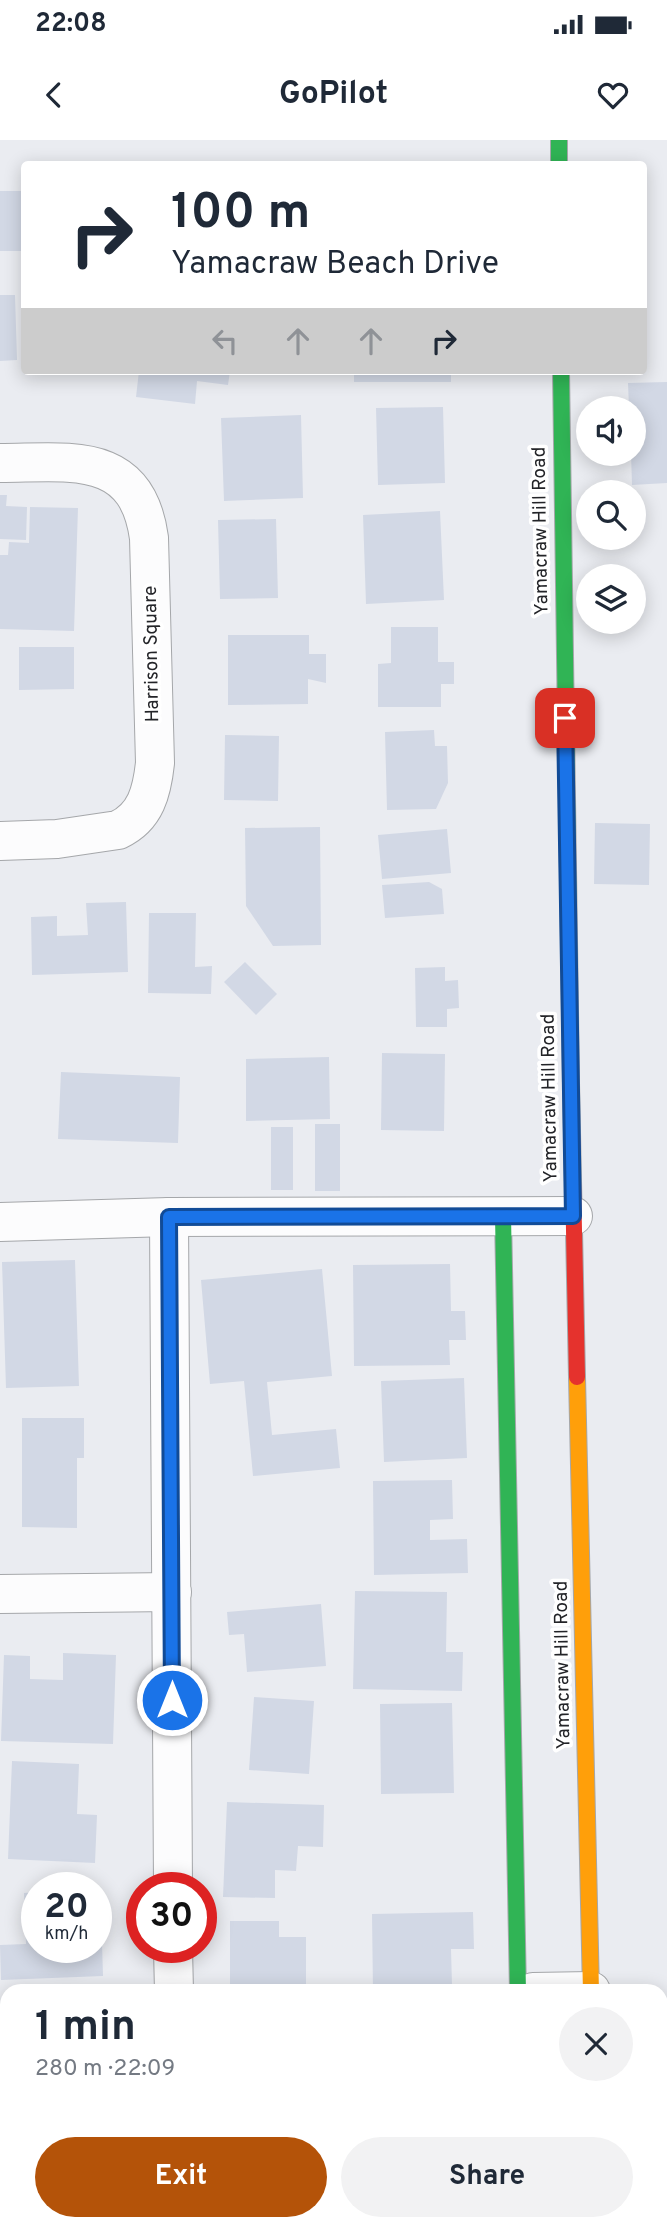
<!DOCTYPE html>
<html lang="en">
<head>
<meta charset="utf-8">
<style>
  :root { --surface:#fff; --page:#f2f2f3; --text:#1f2937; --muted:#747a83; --accent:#b45309 }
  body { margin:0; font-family:Overpass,sans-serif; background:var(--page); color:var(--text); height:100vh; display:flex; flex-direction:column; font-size:26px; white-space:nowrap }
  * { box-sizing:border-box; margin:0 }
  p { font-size:23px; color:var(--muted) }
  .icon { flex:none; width:38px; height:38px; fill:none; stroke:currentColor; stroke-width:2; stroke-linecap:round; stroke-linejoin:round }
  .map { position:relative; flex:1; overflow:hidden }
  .side { position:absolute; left:0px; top:1844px; width:668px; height:247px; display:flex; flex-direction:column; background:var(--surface); border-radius:21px 21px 0 0; box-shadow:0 4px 18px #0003 }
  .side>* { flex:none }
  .hud { position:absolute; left:21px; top:21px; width:626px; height:214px; border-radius:7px; box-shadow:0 4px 18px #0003; background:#fff; color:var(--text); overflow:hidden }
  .fabs { position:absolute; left:576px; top:256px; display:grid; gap:14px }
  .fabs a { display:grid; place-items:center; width:70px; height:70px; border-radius:50%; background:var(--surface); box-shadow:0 4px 18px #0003; font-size:35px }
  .speed { position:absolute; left:21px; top:1732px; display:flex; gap:14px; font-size:35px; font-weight:700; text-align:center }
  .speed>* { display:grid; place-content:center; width:91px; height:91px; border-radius:50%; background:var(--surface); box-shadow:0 4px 18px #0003; line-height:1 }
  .speed small { font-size:18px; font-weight:400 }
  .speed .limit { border:10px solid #d22; background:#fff; color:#111 }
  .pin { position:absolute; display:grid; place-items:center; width:60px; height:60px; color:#fff; margin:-30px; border-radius:14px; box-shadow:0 4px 10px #0006 }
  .me { position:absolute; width:77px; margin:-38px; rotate:0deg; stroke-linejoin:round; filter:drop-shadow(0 0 5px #0008) }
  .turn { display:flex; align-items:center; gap:24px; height:147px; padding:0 35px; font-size:32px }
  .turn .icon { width:91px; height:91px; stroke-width:2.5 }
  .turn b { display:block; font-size:49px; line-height:60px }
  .lanes { display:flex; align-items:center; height:66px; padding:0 35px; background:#0003; justify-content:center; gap:35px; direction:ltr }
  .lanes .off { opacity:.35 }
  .round { display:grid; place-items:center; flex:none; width:74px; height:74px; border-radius:37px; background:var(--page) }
  .headline { display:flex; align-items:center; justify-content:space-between; height:119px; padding:0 35px }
  h1 { font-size:42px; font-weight:700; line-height:52px }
  .primary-button { display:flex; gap:14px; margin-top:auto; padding:14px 35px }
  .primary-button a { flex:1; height:80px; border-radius:42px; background:var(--accent); color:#fff; font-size:28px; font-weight:700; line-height:80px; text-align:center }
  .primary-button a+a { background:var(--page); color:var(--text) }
  .status { display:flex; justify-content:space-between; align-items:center; height:49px; padding:0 35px; background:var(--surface); direction:ltr }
  .status svg { height:19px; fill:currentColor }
  header { display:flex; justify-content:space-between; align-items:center; height:91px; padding:0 35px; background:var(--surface); font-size:32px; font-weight:700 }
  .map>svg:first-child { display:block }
  .building { fill:#d2d8e5 }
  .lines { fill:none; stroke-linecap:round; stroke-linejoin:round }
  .street-casing { stroke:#a5a7aa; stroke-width:40 }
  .fast-casing { stroke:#a5a7aa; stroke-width:18 }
  .slow-casing { stroke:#a5a7aa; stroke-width:18 }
  .jam-casing { stroke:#a5a7aa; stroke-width:18 }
  .street { stroke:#fcfcfd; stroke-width:38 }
  .fast { stroke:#30b455; stroke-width:16 }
  .slow { stroke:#ff9f0a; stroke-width:16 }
  .jam { stroke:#e5322d; stroke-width:16 }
  .route-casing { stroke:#114b97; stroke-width:18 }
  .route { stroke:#1a73e8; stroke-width:12 }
  .labels { text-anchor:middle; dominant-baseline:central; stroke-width:7; stroke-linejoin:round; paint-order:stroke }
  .street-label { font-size:19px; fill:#232428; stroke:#fff }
</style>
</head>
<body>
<div class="status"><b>22:08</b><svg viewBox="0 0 49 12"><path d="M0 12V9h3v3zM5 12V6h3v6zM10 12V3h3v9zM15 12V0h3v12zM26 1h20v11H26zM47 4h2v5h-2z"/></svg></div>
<header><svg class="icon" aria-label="back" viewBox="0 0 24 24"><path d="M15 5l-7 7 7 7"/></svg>GoPilot<svg class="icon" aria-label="heart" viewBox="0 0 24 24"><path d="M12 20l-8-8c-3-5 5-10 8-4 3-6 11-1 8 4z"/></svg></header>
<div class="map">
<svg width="667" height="2091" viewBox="0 0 667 2091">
  <rect width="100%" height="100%" fill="#eaecf1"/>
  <g class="building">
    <rect x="0" y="51" width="24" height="60"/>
    <polygon points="0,155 15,155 17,220 0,221"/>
    <polygon points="139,231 230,231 228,245 197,241 195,264 136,257"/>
    <rect x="354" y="231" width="97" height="11"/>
    <polygon points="667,242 667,343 632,345 631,313 634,313 634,268 629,268 628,243"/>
    <polygon points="443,267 445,343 378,345 376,268"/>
    <polygon points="301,275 303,358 224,361 221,278"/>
    <polygon points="0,355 7,355 6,366 27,367 26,400 0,399"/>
    <polygon points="30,367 78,368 74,491 0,489 0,415 8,415 9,402 29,403"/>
    <polygon points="440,371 444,460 366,464 363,375"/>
    <polygon points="276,379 278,458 220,459 218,380"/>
    <polygon points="391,487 438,487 438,522 454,522 454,544 441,544 441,567 378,567 378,524 391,523"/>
    <polygon points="228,495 309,495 309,514 326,514 326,543 308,539 308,564 228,565"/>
    <polygon points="19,507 74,507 74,549 19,550"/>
    <polygon points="434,590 435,606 447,606 448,643 436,669 387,670 385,592"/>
    <polygon points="225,595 279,596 278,661 224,660"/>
    <polygon points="595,683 650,684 649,745 594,744"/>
    <polygon points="320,687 321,805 273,806 246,766 245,688"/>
    <polygon points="447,689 451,733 382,739 378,695"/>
    <polygon points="429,742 442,749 444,774 385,778 382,745"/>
    <polygon points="126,762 128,832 32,835 31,777 57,776 57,796 88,795 86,763"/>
    <polygon points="149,773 196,773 195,827 212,826 211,854 148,853"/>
    <polygon points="245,822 277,854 256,875 224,842"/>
    <polygon points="445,827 445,841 458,840 459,868 447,869 447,887 416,887 415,828"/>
    <polygon points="382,913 445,914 444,991 381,990"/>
    <polygon points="329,917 330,979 246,981 246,919"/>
    <polygon points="61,932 180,937 178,1003 58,999"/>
    <rect x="315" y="984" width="25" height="67"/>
    <rect x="271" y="987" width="22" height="63"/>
    <polygon points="75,1120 79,1246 6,1248 2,1122"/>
    <polygon points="450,1124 451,1171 465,1171 466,1200 449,1200 450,1225 354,1226 353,1125"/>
    <polygon points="322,1129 332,1236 267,1242 272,1295 336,1289 340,1328 253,1336 244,1241 210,1244 201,1140"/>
    <polygon points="464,1238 467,1318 384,1322 381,1241"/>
    <polygon points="22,1278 84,1278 84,1318 77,1318 77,1388 22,1387"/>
    <polygon points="452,1340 453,1379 430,1380 430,1400 467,1399 468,1433 374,1435 373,1341"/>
    <polygon points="355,1451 447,1452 446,1512 463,1512 462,1551 353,1549"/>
    <polygon points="321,1464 326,1526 247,1532 244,1494 229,1495 227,1472"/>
    <polygon points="63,1513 116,1515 113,1604 1,1601 4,1515 30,1516 30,1539 63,1540"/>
    <polygon points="254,1557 314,1561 309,1634 249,1630"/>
    <polygon points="452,1563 454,1653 381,1654 380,1564"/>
    <polygon points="12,1621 79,1624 77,1674 97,1675 95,1723 8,1719"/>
    <polygon points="227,1662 324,1665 323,1707 298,1706 296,1731 275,1730 275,1758 223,1757"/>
    <polygon points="37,1752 37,1808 96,1808 96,1803 102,1803 103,1836 1,1840 0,1805 26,1804 24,1753"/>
    <polygon points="473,1772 474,1809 451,1809 452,1845 467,1844 467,1852 373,1852 372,1774"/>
    <polygon points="230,1781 279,1781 279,1797 306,1797 306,1848 279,1848 279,1852 230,1852"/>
    <rect x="37" y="2084" width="80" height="7"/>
  </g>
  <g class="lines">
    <defs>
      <g id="street">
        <path d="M0 323C69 323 137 309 149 398L155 623C152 651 146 677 118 690L57 699 0 701"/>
        <polyline points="169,1077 173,1748"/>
        <polyline points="0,1082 169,1077 573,1076"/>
        <polyline points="0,1454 172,1452"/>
        <polyline points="173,1808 174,1852"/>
        <polyline points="533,1852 591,1851"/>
        <polyline points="175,2084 175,2091"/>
        <polyline points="523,2084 523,2091"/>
      </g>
      <g id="fast">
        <polyline points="559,0 559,24"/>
        <polyline points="561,231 571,943"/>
        <polyline points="503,1076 518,1852"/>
      </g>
      <g id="slow">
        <polyline points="577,1237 591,1852"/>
        <polyline points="597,2084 597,2091"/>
      </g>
      <polyline id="jam" points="571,943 577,1237"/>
    </defs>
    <use href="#street" class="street-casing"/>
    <use href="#fast" class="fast-casing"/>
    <use href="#slow" class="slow-casing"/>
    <use href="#jam" class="jam-casing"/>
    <use href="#street" class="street"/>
    <use href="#fast" class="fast"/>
    <use href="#slow" class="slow"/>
    <use href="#jam" class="jam"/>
  </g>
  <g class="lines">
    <defs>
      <polyline id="route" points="172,1560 169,1077 573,1076 565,578"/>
    </defs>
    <use href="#route" class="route-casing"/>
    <use href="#route" class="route"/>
  </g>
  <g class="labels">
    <g class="street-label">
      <text transform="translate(541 391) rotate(-91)">Yamacraw Hill Road</text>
      <text transform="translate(152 514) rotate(-91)">Harrison Square</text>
      <text transform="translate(550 958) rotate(-91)">Yamacraw Hill Road</text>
      <text transform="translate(563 1525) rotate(-91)">Yamacraw Hill Road</text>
    </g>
  </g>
</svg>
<div class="fabs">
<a><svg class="icon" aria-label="sound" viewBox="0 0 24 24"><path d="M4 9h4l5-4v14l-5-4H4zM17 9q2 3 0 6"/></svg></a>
<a><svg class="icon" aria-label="search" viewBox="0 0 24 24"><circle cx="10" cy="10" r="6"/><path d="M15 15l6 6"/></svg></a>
<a><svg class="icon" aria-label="layers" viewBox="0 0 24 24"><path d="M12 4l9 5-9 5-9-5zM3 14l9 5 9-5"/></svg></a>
</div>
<div class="speed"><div>20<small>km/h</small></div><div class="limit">30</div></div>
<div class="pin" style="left:565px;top:578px;background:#d93025"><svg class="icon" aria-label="arrive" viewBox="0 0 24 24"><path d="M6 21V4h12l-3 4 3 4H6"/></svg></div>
<svg class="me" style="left:172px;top:1560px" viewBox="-20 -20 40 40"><circle r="17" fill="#1a73e8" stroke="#fff" stroke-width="3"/><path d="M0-11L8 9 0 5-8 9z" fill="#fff"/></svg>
<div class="hud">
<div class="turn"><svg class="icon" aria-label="right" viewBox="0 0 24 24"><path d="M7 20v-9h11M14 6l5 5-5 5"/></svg><div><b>100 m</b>Yamacraw Beach Drive</div></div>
<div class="lanes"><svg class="icon off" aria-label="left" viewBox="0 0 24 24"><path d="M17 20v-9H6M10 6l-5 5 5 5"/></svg><svg class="icon off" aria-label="ahead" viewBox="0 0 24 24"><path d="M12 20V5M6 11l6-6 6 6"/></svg><svg class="icon off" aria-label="ahead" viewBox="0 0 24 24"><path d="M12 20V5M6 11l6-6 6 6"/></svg><svg class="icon" aria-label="right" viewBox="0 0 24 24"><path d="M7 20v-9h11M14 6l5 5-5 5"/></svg></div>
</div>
<section class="side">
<div class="headline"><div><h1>1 min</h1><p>280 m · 22:09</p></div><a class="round"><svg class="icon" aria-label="close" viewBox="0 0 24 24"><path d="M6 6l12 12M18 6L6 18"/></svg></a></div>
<div class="primary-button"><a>Exit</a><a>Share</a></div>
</section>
</div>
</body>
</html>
